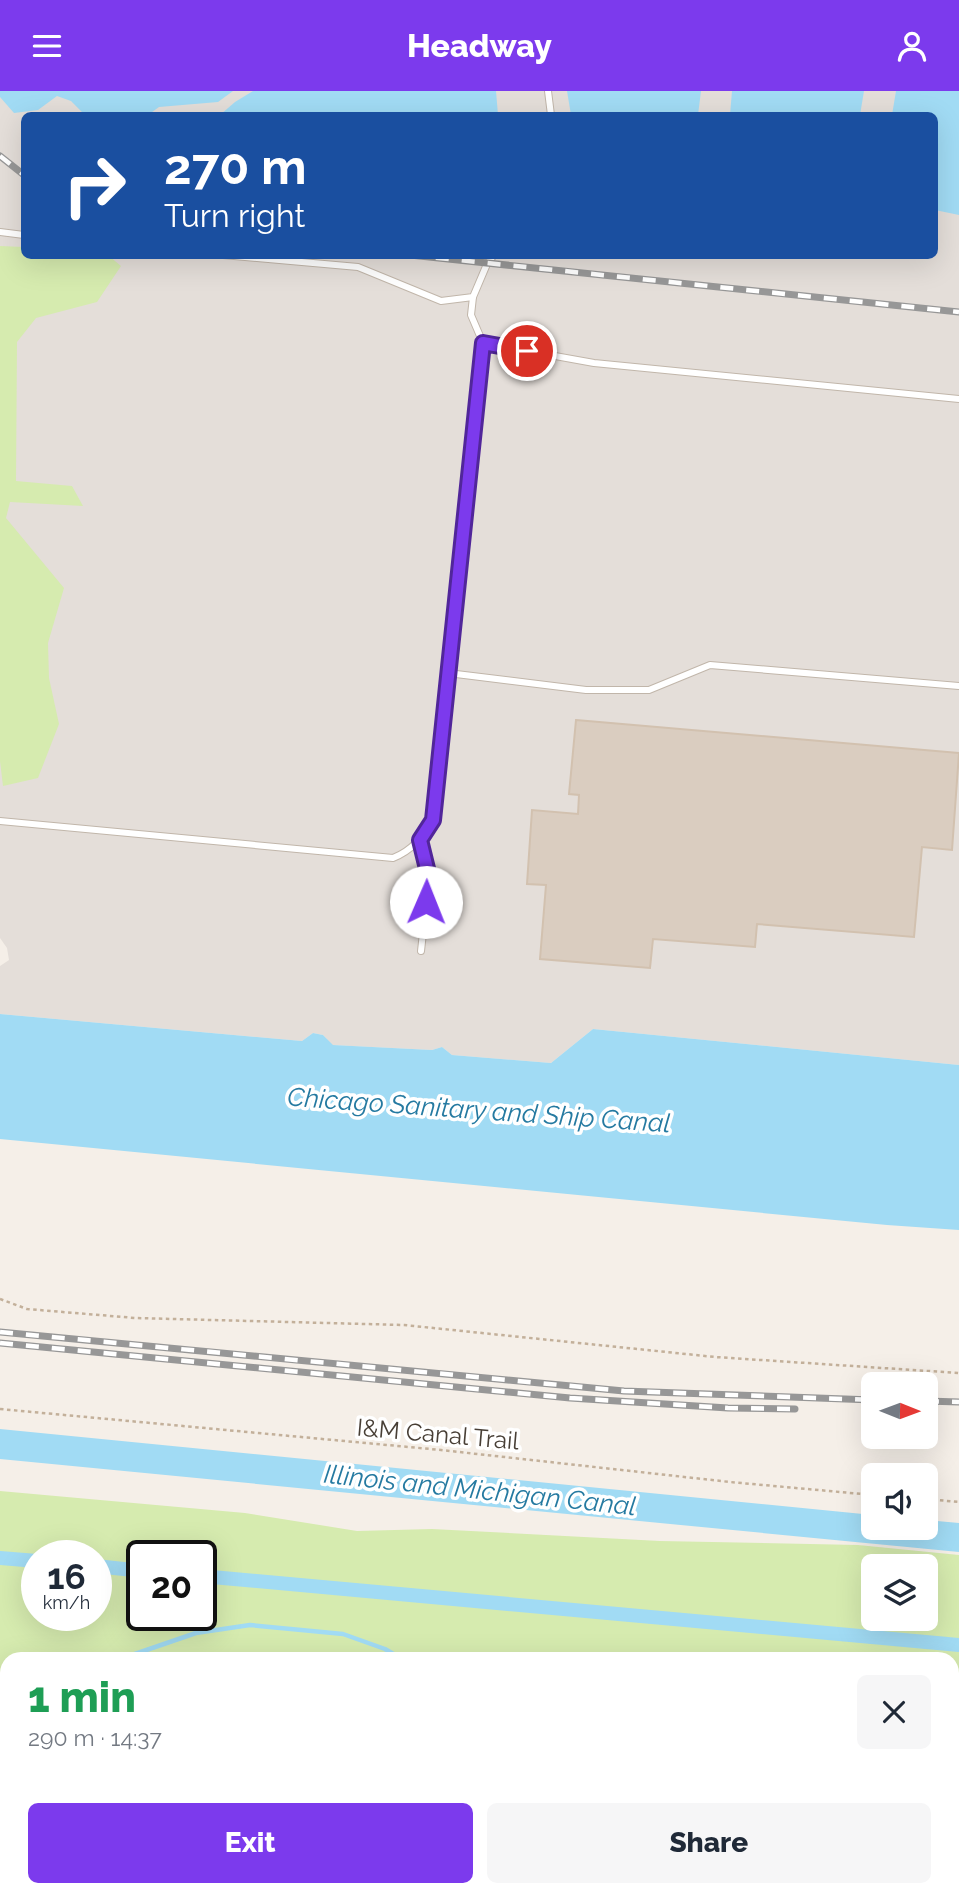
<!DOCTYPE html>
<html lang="en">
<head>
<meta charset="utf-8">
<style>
  :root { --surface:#fff; --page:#f6f6f7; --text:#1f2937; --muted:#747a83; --accent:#7c3aed }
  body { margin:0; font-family:Raleway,sans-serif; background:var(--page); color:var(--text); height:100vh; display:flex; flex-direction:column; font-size:26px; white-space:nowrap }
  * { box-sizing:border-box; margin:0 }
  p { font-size:23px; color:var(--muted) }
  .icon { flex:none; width:38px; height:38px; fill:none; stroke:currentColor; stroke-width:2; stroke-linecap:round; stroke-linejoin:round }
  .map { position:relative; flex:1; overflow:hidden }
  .details { position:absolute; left:0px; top:1561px; width:959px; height:245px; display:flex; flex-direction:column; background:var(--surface); border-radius:21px 21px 0 0; box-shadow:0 7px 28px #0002 }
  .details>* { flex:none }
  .guide { position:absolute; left:21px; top:21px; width:917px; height:147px; border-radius:10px; box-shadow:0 7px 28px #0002; background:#1a4fa0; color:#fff; overflow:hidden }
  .needle { width:46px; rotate:91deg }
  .tools { position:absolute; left:861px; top:1281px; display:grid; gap:14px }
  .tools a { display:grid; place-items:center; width:77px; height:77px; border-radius:10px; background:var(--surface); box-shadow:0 7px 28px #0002; font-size:35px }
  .speed { position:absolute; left:21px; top:1449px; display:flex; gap:14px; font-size:35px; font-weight:700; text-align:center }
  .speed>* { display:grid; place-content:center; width:91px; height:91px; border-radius:50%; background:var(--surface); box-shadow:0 7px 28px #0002; line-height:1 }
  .speed small { font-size:18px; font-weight:400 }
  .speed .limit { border:4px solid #111; border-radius:10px; background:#fff; color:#111 }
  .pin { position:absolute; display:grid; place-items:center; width:60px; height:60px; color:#fff; margin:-30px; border:4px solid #fff; border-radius:50%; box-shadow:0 2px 7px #0007 }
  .me { position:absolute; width:77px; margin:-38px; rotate:1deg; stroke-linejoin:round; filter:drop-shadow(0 0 5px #0008) }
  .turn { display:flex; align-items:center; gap:24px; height:147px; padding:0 28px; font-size:32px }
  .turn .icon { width:91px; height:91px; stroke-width:2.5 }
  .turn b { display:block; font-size:49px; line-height:60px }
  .round { display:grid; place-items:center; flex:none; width:74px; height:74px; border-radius:10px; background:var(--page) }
  .overview { display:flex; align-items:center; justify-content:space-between; height:119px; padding:0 28px }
  h1 { font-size:42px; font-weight:800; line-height:52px; color:#1e9e55 }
  .action { display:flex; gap:14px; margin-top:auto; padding:14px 28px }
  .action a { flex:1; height:80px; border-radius:10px; background:var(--accent); color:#fff; font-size:28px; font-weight:800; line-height:80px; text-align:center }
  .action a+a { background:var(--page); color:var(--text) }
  header { display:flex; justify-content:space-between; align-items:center; height:91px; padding:0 28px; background:var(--accent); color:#fff; font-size:32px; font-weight:800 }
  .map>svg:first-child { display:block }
  .industrial { fill:#e4ded9; fill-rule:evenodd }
  .green { fill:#d6ebaf; fill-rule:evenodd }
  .water { fill:#a1dbf4 }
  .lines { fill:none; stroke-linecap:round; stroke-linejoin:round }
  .stream { stroke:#a1dbf4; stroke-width:4.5 }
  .canal { stroke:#a1dbf4; stroke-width:14 }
  .building { fill:#dacdc0; stroke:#d2c1af; stroke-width:2 }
  .lane-casing { stroke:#c1b6aa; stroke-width:8 }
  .path { stroke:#c3b09a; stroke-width:2.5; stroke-dasharray:3.5 3.5; stroke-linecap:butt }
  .lane { stroke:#fff; stroke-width:6 }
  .rail-casing { stroke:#979797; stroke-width:7 }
  .rail { stroke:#fff; stroke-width:4.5; stroke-dasharray:13; stroke-linecap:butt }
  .route-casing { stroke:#51269a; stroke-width:18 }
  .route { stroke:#7c3aed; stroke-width:12 }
  .labels { text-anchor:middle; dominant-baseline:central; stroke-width:7; stroke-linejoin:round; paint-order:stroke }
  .street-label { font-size:24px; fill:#483f36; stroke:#fff }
  .water-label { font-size:26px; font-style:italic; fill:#257aa1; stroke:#fff }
</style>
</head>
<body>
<header><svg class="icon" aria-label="menu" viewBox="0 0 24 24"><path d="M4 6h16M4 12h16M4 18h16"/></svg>Headway<svg class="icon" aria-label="person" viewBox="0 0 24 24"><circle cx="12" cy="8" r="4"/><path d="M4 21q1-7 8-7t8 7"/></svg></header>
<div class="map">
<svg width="959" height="1806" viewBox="0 0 959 1806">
  <rect width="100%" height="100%" fill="#f5efe8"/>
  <path class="industrial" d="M0 0H959V974L593 938 551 972 452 964 442 956 432 959 332 954 323 944 313 942 302 950 0 923V875L9 869 7 857 0 847ZM24 24H934V164H24Z"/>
  <g class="green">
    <polygon points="0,155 24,156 24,164 109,165 121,175 97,211 36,227 17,251 16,390 72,395 83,415 10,411 6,427 64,497 48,552 49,587 59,633 38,687 3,695 0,670"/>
    <path d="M0 1400 245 1422 357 1440 432 1438 660 1450 858 1454 959 1464V1806H0ZM37 1465H96V1524H37ZM142 1465H201V1524H142ZM873 1475H926V1528H873ZM7 1568H952V1799H7Z"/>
  </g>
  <g class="water">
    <polygon points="0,0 233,0 218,11 159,16 148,24 85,24 71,10 57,5 38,19 14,22 0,6"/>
    <polygon points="253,0 496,0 498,24 220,24 235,11"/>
    <polygon points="567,0 701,0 698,24 571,24"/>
    <polygon points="732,0 864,0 860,24 730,24"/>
    <polygon points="896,0 959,0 959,124 935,119 934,24 892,24"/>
    <polygon points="0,923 302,950 313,942 323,944 333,954 432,959 442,956 452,964 551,972 593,938 959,974 959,1139 887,1134 0,1048"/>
    <polygon points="0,1338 873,1424 873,1437 926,1437 926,1429 959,1432 959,1461 0,1368"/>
  </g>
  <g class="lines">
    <g class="stream">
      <polyline points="107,1568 129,1565 196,1542 250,1534 343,1543 385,1558 402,1568"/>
      <polyline points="0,1617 7,1616"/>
      <polyline points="591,1799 605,1806"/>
    </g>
    <g class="canal">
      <polyline points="0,1467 37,1470"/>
      <polyline points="96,1475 142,1480"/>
      <polyline points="201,1485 959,1554"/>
    </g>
  </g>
  <polygon class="building" points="576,629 959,662 952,759 922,756 914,846 757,833 755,856 653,848 650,877 540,868 546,794 527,793 532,719 578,723 579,704 569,703"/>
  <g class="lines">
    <defs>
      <g id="lane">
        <polyline points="548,0 551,24"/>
        <polyline points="0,141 24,144"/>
        <polyline points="223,164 358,176 441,210 473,206 487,173 494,164"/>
        <polyline points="483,252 594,272 959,308"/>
        <polyline points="448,582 586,599 649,599 710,574 959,595"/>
        <path d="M0 730 393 767C413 759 421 747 433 729L483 252 471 224 473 206"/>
        <polyline points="420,749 429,787 421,860"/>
      </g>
    </defs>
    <use href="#lane" class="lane-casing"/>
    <g class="path">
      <polyline points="0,1208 27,1218 135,1227 404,1234 715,1266 959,1282"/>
      <polyline points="0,1318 441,1359 730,1391 873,1404"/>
      <polyline points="926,1408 959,1411"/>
    </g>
    <use href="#lane" class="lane"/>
    <defs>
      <g id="rail">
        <polyline points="0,65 24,84"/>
        <polyline points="410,164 959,221"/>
        <polyline points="0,1241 624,1300 873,1309"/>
        <polyline points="0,1252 570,1307 728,1317 795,1318"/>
        <polyline points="926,1310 959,1311"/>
      </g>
    </defs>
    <use href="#rail" class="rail-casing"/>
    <use href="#rail" class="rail"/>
  </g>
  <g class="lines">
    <defs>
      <polyline id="route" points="426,811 429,786 420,749 433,729 483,252 527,260"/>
    </defs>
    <use href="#route" class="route-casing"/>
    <use href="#route" class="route"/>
  </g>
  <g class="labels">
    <g class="street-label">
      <text transform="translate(438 1343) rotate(5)">I&amp;M Canal Trail</text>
    </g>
    <g class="water-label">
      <text transform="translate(479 1019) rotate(4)">Chicago Sanitary and Ship Canal</text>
      <text transform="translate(480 1399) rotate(6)">Illinois and Michigan Canal</text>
    </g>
  </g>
</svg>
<div class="tools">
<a><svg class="needle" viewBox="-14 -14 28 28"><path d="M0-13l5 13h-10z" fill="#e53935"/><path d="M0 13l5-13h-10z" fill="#747a83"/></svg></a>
<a><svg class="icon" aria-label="sound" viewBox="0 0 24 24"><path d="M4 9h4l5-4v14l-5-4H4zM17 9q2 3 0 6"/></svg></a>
<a><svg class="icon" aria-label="layers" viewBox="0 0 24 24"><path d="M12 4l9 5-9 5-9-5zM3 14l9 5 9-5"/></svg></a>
</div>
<div class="speed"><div>16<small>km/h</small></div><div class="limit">20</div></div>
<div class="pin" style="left:527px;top:260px;background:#d93025"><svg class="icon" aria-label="arrive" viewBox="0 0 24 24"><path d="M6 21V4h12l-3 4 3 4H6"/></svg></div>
<svg class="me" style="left:426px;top:811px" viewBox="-20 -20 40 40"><circle r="19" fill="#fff"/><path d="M0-13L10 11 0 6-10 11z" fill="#7c3aed"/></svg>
<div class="guide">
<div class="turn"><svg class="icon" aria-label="right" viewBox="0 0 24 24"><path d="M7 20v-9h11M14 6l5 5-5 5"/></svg><div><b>270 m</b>Turn right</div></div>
</div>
<section class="details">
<div class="overview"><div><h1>1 min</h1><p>290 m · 14:37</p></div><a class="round"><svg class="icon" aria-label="close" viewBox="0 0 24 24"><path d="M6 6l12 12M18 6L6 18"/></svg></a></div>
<div class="action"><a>Exit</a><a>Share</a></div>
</section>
</div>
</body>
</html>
